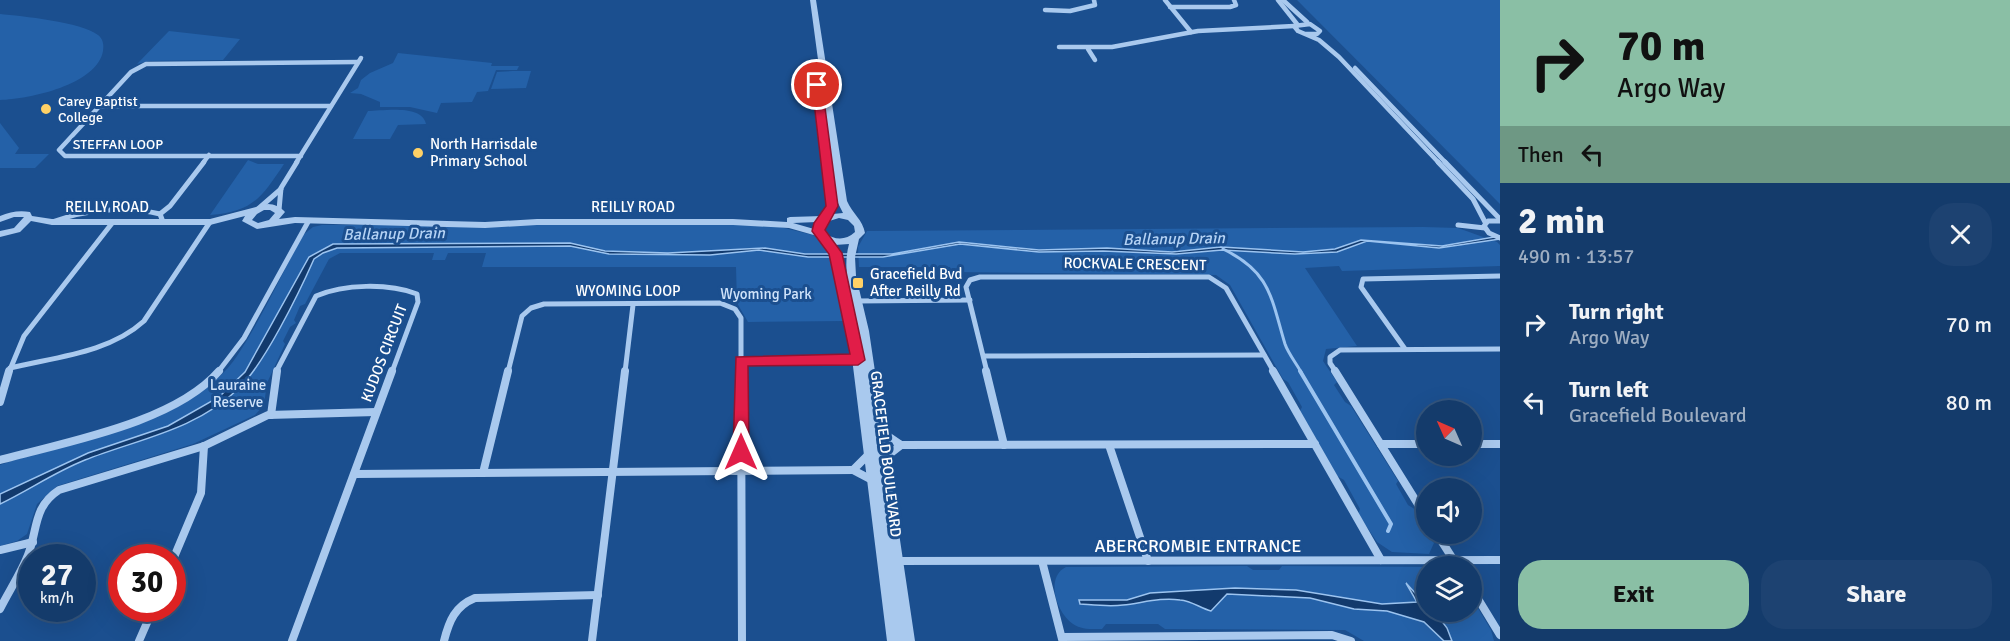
<!DOCTYPE html>
<html lang="en">
<head>
<meta charset="utf-8">
<style>
  :root { --surface:#143b6b; --page:#1d4271; --text:#f1f3f6; --muted:#9dadc1; --line:#33557e; --accent:#8abfa5 }
  body { margin:0; font-family:Signika,sans-serif; background:var(--page); color:var(--text); height:100vh; display:flex; flex-direction:column; font-size:22px; white-space:nowrap }
  * { box-sizing:border-box; margin:0 }
  p { font-size:20px; color:var(--muted) }
  .icon { flex:none; width:33px; height:33px; fill:none; stroke:currentColor; stroke-width:2; stroke-linecap:round; stroke-linejoin:round }
  .map { position:relative; flex:1; overflow:hidden }
  .side { display:flex; flex-direction:column; background:var(--surface); width:510px }
  .side>* { flex:none }
  .banner { background:#8abfa5; color:#111; overflow:hidden }
  .needle { width:39px; rotate:315deg }
  .tools { position:absolute; left:1416px; top:400px; display:grid; gap:12px }
  .tools a { display:grid; place-items:center; width:66px; height:66px; border-radius:50%; background:var(--surface); box-shadow:0 6px 24px #0002,0 0 0 2px var(--line); font-size:30px }
  .speed { position:absolute; left:18px; top:544px; display:flex; gap:12px; font-size:30px; font-weight:700; text-align:center }
  .speed>* { display:grid; place-content:center; width:78px; height:78px; border-radius:50%; background:var(--surface); box-shadow:0 6px 24px #0002,0 0 0 2px var(--line); line-height:1 }
  .speed small { font-size:15px; font-weight:400 }
  .speed .limit { border:9px solid #d22; background:#fff; color:#111 }
  .pin { position:absolute; display:grid; place-items:center; width:51px; height:51px; color:#fff; margin:-26px; border:3px solid #fff; border-radius:50%; box-shadow:0 2px 6px #0007 }
  .me { position:absolute; width:66px; margin:-33px; rotate:0deg; stroke-linejoin:round; filter:drop-shadow(0 0 4px #0008) }
  .turn { display:flex; align-items:center; gap:21px; height:126px; padding:0 18px; font-size:27px }
  .turn .icon { width:78px; height:78px; stroke-width:2.5 }
  .turn b { display:block; font-size:42px; line-height:51px }
  .then { display:flex; align-items:center; height:57px; padding:0 18px; background:#0003; gap:12px; font-size:22px }
  .round { display:grid; place-items:center; flex:none; width:63px; height:63px; border-radius:24px; background:var(--page) }
  .head { display:flex; align-items:center; justify-content:space-between; height:102px; padding:0 18px }
  h1 { font-size:36px; font-weight:700; line-height:45px }
  .primary-button { display:flex; gap:12px; margin-top:auto; padding:12px 18px }
  .primary-button a { flex:1; height:69px; border-radius:24px; background:var(--accent); color:#111; font-size:24px; font-weight:700; line-height:69px; text-align:center }
  .primary-button a+a { background:var(--page); color:var(--text) }
  ul { padding:0; list-style:none }
  li { display:flex; align-items:center; gap:18px; height:78px; padding:0 18px }
  li div { flex:1 }
  li b { display:block; font-size:22px }
  li em { font-style:normal }
  main { display:flex; flex:1; min-height:0 }
  .map>svg:first-child { display:block }
  .green { fill:#2461a8 }
  .water { fill:#123a6d; stroke:#9cc4f0; stroke-width:1.5 }
  .lines { fill:none; stroke-linecap:round; stroke-linejoin:round }
  .stream-far1 { stroke:#9cc4f0; stroke-width:3 }
  .stream { stroke:#9cc4f0; stroke-width:4 }
  .minor-far2 { stroke:#a9c9ee; stroke-width:4.5 }
  .minor-far1 { stroke:#a9c9ee; stroke-width:5 }
  .minor { stroke:#a9c9ee; stroke-width:8 }
  .tertiary { fill:#a9c9ee; fill-rule:evenodd }
  .route { fill:#e11d48; stroke:#92132f; stroke-width:1.5 }
  .poi-dot { fill:#ffd166; stroke:#1b4f8f; stroke-width:2 }
  .labels { text-anchor:middle; dominant-baseline:central; stroke-width:6; stroke-linejoin:round; paint-order:stroke }
  .far-poi-label { font-size:14px; fill:#fff; stroke:#1b4f8f; text-anchor:start }
  .far-street-label { font-size:14px; fill:#fff; stroke:#1b4f8f }
  .poi-label { font-size:15px; fill:#fff; stroke:#1b4f8f; text-anchor:start }
  .street-label { font-size:15px; fill:#fff; stroke:#1b4f8f }
  .park-label { font-size:15px; fill:#cfe3fa; stroke:#1b4f8f }
  .water-label { font-size:16px; font-style:italic; fill:#b5d3f5; stroke:#1b4f8f }
  .near-street-label { font-size:18px; fill:#fff; stroke:#1b4f8f }
</style>
</head>
<body>
<main>
<div class="map">
<svg width="1500" height="641" viewBox="0 0 1500 641">
  <rect width="100%" height="100%" fill="#1b4f8f"/>
  <g class="green">
    <polygon points="1297,0 1500,0 1500,204"/>
    <path d="M0 14C21 16 82 22 98 35 103 39 104 44 103 51 97 85 29 99 0 100Z"/>
    <polygon points="169,31 240,39 223,60 149,61 137,64"/>
    <polygon points="398,53 492,63 491,66 519,66 517,70 496,70 488,91 477,92 472,102 441,103 437,113 410,107 380,107 380,102 361,94 350,93 358,88 361,80 370,73 393,63"/>
    <polygon points="513,71 531,71 526,88 491,89 497,72"/>
    <path d="M368 111C383 111 422 104 426 124L398 125 390 139H353Z"/>
    <polygon points="0,123 19,148 15,154 49,154 35,168 0,168"/>
    <path d="M248 160 258 164H284C262 197 253 212 210 215Z"/>
    <path d="M322 225H772L813 235 829 246 845 321 748 322 737 303 736 267H482L486 253H448L445 260H432L434 253H340L329 259 305 304 300 306 294 320 296 323 290 327 283 341 285 344 267 383 264 405 255 415 193 444 57 486 37 504 27 534 17 541 0 546V465C71 441 194 421 237 356 262 318 281 275 303 235L313 227Z"/>
    <polygon points="1423,227 1458,228 1497,242 1500,245 1500,266 1342,271 1339,266 1305,268 1357,346 1326,349 1323,361 1337,382 1334,385 1345,402 1351,406 1398,481 1396,484 1408,505 1416,510 1426,534 1434,543 1429,554 1392,552 1377,542 1358,514 1360,509 1344,480 1337,476 1300,411 1302,407 1288,382 1283,379 1230,285 1216,275 952,272 950,267 859,267 858,247 867,231"/>
    <path d="M1247 566 1253 570H1279L1282 566 1437 567H1426V612H1472V598L1491 630 1494 641H1364L1345 630 1165 629 1158 624H1106L1102 629C1092 629 1082 630 1073 624 1056 613 1045 577 1066 567Z"/>
  </g>
  <g class="water">
    <path d="M1500 236V239L1439 248 1367 241 1337 252 1295 254 1222 250 1176 254 1103 251 1039 252 960 244 883 257H808L759 250 710 255 609 254 570 246 337 248 323 253 314 259C299 293 264 365 238 389 196 430 138 439 85 460 55 472 29 490 0 504V494L88 453 168 426 219 397 245 372 309 257 333 244 570 243 605 251 668 253 765 248 805 254H892L959 242 1039 250 1107 248 1172 252 1221 247 1303 252 1335 249 1361 240 1442 246Z"/>
    <path d="M1406 583 1426 605V612H1435L1447 628 1452 641H1444L1424 622 1387 611 1354 609 1310 598 1227 594 1211 611C1200 608 1192 601 1180 600 1161 597 1142 603 1123 605 1110 607 1094 605 1080 604L1079 600H1127L1150 593 1235 588 1296 590 1382 604 1417 602Z"/>
  </g>
  <g class="lines">
    <path class="stream-far1" d="M1223 249C1271 272 1271 298 1285 344 1288 353 1296 363 1301 372"/>
    <polyline class="stream" points="1300,371 1391,524 1388,531"/>
    <g class="minor-far2">
      <polyline points="1165,0 1191,32"/>
      <polyline points="1278,0 1297,24"/>
      <polyline points="1283,0 1307,22"/>
      <polyline points="1170,7 1230,7 1236,5 1234,0"/>
      <polyline points="1045,10 1070,11 1095,5 1094,0"/>
      <polyline points="1306,34 1317,34 1320,31 1310,24 1294,26 1298,31 1319,40 1339,57 1439,163"/>
      <polyline points="1059,47 1112,47 1198,31 1294,26"/>
      <polyline points="1088,49 1095,60"/>
      <polyline points="1355,68 1446,163"/>
      <polyline points="98,106 331,106"/>
      <polyline points="301,156 65,156 59,150 131,72 146,64 358,62"/>
      <polyline points="203,163 209,155"/>
      <polyline points="296,163 361,58"/>
    </g>
    <g class="minor-far1">
      <polyline points="1438,162 1473,199 1485,222"/>
      <polyline points="1445,162 1500,219"/>
      <polyline points="258,209 281,189"/>
      <polyline points="279,210 281,188 297,162"/>
      <polyline points="160,214 170,206 204,162"/>
      <polyline points="1500,221 1488,221 1484,226 1489,233 1500,238"/>
      <path d="M52 222C85 210 126 205 160 214L163 222"/>
      <polyline points="1458,225 1485,228"/>
      <polyline points="857,301 970,300"/>
      <polyline points="1405,349 1361,287 1363,279 1500,276"/>
      <polyline points="984,356 1264,355"/>
      <polyline points="741,360 858,360"/>
      <path d="M10 368C55 357 109 353 144 321L210 222"/>
      <polyline points="9,372 24,336 113,222"/>
      <polyline points="218,372 244,338 308,222"/>
      <path d="M276 372 316 296C344 284 388 283 417 294L418 302 392 372"/>
      <polyline points="508,372 522,316 531,308 544,304 720,303 735,309 741,318 741,372"/>
      <polyline points="625,372 633,305"/>
      <polyline points="987,372 966,287 970,280 980,277 1209,277 1226,288 1274,372"/>
      <polyline points="1336,372 1330,363 1330,357 1340,350 1500,349"/>
    </g>
    <g class="minor">
      <polyline points="741,371 742,641"/>
      <polyline points="986,371 1004,445"/>
      <polyline points="1273,371 1381,560"/>
      <polyline points="1335,371 1426,517"/>
      <polyline points="0,402 9,371"/>
      <polyline points="271,415 277,371"/>
      <polyline points="879,430 901,445 1315,444"/>
      <polyline points="1381,444 1426,444"/>
      <polyline points="1472,444 1500,444"/>
      <polyline points="1109,445 1148,561"/>
      <polyline points="868,455 853,470 872,480"/>
      <polyline points="883,459 901,445"/>
      <path d="M0 460C65 442 174 423 219 371"/>
      <polyline points="483,473 508,371"/>
      <polyline points="355,474 853,470"/>
      <polyline points="1437,534 1458,567"/>
      <polyline points="0,550 33,542"/>
      <polyline points="897,561 1500,560"/>
      <polyline points="1042,561 1062,639"/>
      <polyline points="172,562 201,493 204,446"/>
      <polyline points="1472,589 1500,635"/>
      <path d="M0 609C9 591 21 573 28 555 38 529 33 507 59 490L204 446 268 415 376 412"/>
      <polyline points="1062,637 1332,635 1351,641"/>
      <polyline points="139,641 153,609"/>
      <polyline points="292,641 392,371"/>
      <path d="M444 641C449 621 455 606 475 598L598 595"/>
      <polyline points="592,641 625,371"/>
    </g>
    <path class="tertiary" d="M810 0H816L847 201C852 213 863 220 865 233L859 239 855 257 856 276 869 331 915 641H887L849 334 830 253 822 240 817 236 789 228 733 225H537L485 228 295 223 257 229 242 221 245 216 210 225H52L31 221 20 232 0 237V231L14 228 24 217H14L0 222V216C10 212 19 210 30 212L32 216 52 219H210L268 204C274 204 281 207 285 212L279 219 295 217 485 222 537 219H733L787 222V218L790 217 823 216 827 206 819 131 823 129 827 131 837 206 833 214 843 213 837 201ZM264 210H270L275 213 269 220 258 223 252 220 257 214ZM839 218 848 220 854 226 855 232C845 241 835 240 824 233L823 227 826 222ZM817 222 814 229 793 223ZM849 244C841 273 853 303 859 332L840 253 835 245Z"/>
  </g>
  <polygon class="route" points="817,82 822,85 838,206 825,230 842,253 865,360 858,365 748,366 749,452 741,459 733,452 736,357 850,354 829,254 812,231 814,223 826,206 812,85"/>
  <g class="poi-dot">
    <circle cx="46" cy="109" r="6"/>
    <circle cx="418" cy="153" r="6"/>
    <rect x="852" y="277" width="12" height="12" rx="3"/>
  </g>
  <g class="labels">
    <g class="far-poi-label">
      <text x="58" y="101">Carey Baptist<tspan x="58" dy="16">College</tspan></text>
    </g>
    <g class="far-street-label">
      <text x="118" y="144">STEFFAN LOOP</text>
    </g>
    <g class="poi-label">
      <text x="430" y="144">North Harrisdale<tspan x="430" dy="17">Primary School</tspan></text>
      <text x="870" y="274">Gracefield Bvd<tspan x="870" dy="17">After Reilly Rd</tspan></text>
    </g>
    <g class="street-label">
      <text x="107" y="207">REILLY ROAD</text>
      <text x="633" y="207">REILLY ROAD</text>
      <text transform="translate(1135 264) rotate(1)">ROCKVALE CRESCENT</text>
      <text x="628" y="291">WYOMING LOOP</text>
      <text transform="translate(384 353) rotate(-69)">KUDOS CIRCUIT</text>
      <text transform="translate(886 454) rotate(83)">GRACEFIELD BOULEVARD</text>
    </g>
    <g class="park-label">
      <text x="766" y="294">Wyoming Park</text>
      <text x="238" y="385">Lauraine<tspan x="238" dy="17">Reserve</tspan></text>
    </g>
    <g class="water-label">
      <text transform="translate(394 234) rotate(-1)">Ballanup Drain</text>
      <text transform="translate(1174 239) rotate(-1)">Ballanup Drain</text>
    </g>
    <g class="near-street-label">
      <text x="1198" y="546">ABERCROMBIE ENTRANCE</text>
    </g>
  </g>
</svg>
<div class="tools">
<a><svg class="needle" viewBox="-14 -14 28 28"><path d="M0-13l5 13h-10z" fill="#e53935"/><path d="M0 13l5-13h-10z" fill="#9dadc1"/></svg></a>
<a><svg class="icon" aria-label="sound" viewBox="0 0 24 24"><path d="M4 9h4l5-4v14l-5-4H4zM17 9q2 3 0 6"/></svg></a>
<a><svg class="icon" aria-label="layers" viewBox="0 0 24 24"><path d="M12 4l9 5-9 5-9-5zM3 14l9 5 9-5"/></svg></a>
</div>
<div class="speed"><div>27<small>km/h</small></div><div class="limit">30</div></div>
<div class="pin" style="left:817px;top:85px;background:#d93025"><svg class="icon" aria-label="arrive" viewBox="0 0 24 24"><path d="M6 21V4h12l-3 4 3 4H6"/></svg></div>
<svg class="me" style="left:741px;top:452px" viewBox="-20 -20 40 40"><path d="M0-17L14 15 0 8-14 15z" fill="#e11d48" stroke="#fff" stroke-width="4"/></svg>
</div>
<section class="side">
<div class="banner">
<div class="turn"><svg class="icon" aria-label="right" viewBox="0 0 24 24"><path d="M7 20v-9h11M14 6l5 5-5 5"/></svg><div><b>70 m</b>Argo Way</div></div>
<div class="then">Then<svg class="icon" aria-label="left" viewBox="0 0 24 24"><path d="M17 20v-9H6M10 6l-5 5 5 5"/></svg></div>
</div>
<div class="head"><div><h1>2 min</h1><p>490 m · 13:57</p></div><a class="round"><svg class="icon" aria-label="close" viewBox="0 0 24 24"><path d="M6 6l12 12M18 6L6 18"/></svg></a></div>
<ul>
<li><svg class="icon" aria-label="right" viewBox="0 0 24 24"><path d="M7 20v-9h11M14 6l5 5-5 5"/></svg><div><b>Turn right</b><p>Argo Way</p></div><em>70 m</em></li>
<li><svg class="icon" aria-label="left" viewBox="0 0 24 24"><path d="M17 20v-9H6M10 6l-5 5 5 5"/></svg><div><b>Turn left</b><p>Gracefield Boulevard</p></div><em>80 m</em></li>
</ul>
<div class="primary-button"><a>Exit</a><a>Share</a></div>
</section>
</main>
</body>
</html>
